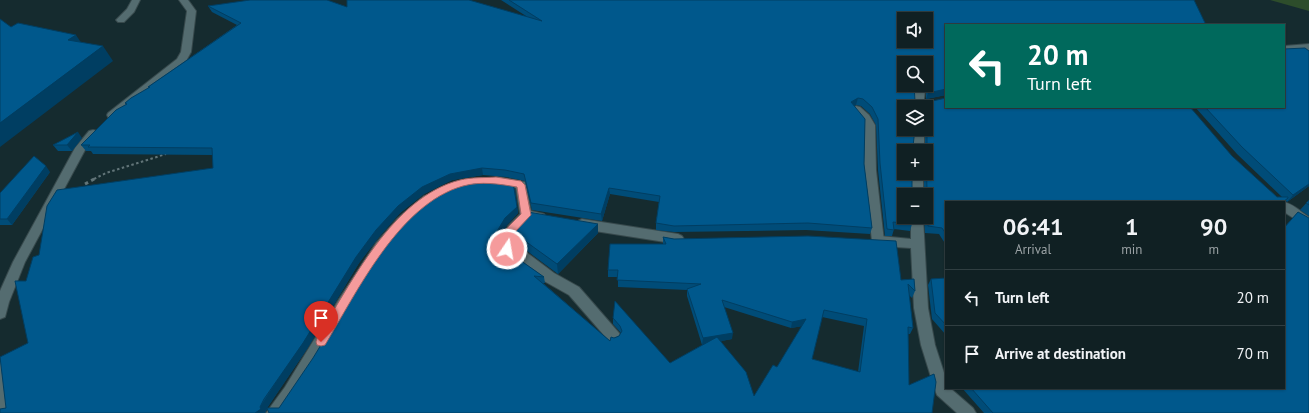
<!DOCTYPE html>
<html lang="en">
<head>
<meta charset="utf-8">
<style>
  :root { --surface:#102023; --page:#1e2d30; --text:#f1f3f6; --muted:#9ca3a6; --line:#303e41 }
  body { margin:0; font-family:"PT Sans",sans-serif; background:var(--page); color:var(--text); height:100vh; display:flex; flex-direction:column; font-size:15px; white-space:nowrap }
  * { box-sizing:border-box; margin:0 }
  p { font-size:13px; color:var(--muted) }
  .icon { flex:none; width:22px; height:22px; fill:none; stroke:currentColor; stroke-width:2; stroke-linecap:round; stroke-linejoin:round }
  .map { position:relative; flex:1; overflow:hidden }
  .sheet { position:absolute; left:945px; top:201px; width:340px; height:188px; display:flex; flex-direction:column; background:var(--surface); border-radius:0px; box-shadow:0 1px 3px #0004,0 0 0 1px var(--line) }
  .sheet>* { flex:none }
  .top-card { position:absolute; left:945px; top:24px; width:340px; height:84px; border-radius:0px; box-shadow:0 1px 3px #0004,0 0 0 1px var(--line); background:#00695c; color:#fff; overflow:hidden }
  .controls { position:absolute; left:897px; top:12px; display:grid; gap:8px }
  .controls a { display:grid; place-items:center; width:36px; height:36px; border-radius:0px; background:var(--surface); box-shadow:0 1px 3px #0004,0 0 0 1px var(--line); font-size:20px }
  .pin { position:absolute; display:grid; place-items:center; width:34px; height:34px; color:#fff; margin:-41px -17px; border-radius:50% 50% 50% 0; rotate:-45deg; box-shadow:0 0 4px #0007 }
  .pin .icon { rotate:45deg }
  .me { position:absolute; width:44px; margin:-22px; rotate:12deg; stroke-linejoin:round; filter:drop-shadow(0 0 3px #0008) }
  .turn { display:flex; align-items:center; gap:14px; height:84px; padding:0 16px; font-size:18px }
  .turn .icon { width:52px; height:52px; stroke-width:2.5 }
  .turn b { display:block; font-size:28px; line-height:34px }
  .eta { display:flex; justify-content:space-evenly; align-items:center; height:68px; text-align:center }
  .eta b { font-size:24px; font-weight:700; line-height:28px }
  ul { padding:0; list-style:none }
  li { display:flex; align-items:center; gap:12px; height:56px; padding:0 16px; border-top:1px solid var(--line) }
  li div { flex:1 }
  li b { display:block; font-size:15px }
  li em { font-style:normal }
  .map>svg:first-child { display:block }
  .green { fill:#2d4d2b }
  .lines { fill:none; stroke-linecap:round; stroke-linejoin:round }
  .lane-casing { stroke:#37494c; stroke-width:2 }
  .street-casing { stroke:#37494c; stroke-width:2 }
  .path-far1 { stroke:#627579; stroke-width:2; stroke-dasharray:2.5 2.5; stroke-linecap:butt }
  .path { stroke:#627579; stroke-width:3; stroke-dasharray:3.5 3.5; stroke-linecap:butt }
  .lane { fill:#546c70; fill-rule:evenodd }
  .street { fill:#546c70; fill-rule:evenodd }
  .wall { fill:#004c78; fill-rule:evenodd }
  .shaded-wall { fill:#003e62 }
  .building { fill:#00588c; stroke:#003e62; fill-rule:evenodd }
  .route { fill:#f59b9c; stroke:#9f6565 }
</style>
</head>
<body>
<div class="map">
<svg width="1309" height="413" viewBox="0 0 1309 413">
  <rect width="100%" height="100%" fill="#152b2f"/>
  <polygon class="green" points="1270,0 1309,0 1309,11"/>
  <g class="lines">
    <defs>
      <g id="lane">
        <polygon points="132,0 140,0 134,12 124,22 118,22 116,20 127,9"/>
        <path d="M913 85H923L925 91 923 107H915C912 100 915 92 913 85Z"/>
        <polygon points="856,106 860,107 869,115 875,125 876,170 884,241 882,244 878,246 874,244 872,241 864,170 865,125 851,109"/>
      </g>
      <g id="street">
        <polygon points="179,0 188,0 196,11 191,52 186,61 116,117 108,117 107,115 108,113 177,59 181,52 187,11"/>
        <polygon points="1309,44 1309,50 1284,52 1284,46"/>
        <polygon points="914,129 924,129 924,151 912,151"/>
        <polygon points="93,130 97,131 98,134 85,150 25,262 9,302 5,317 0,319 0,291 13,262 75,148 89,131"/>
        <rect x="911" y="173" width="12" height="22"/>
        <polygon points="498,177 525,182 531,211 544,214 546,217 544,220 540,222 528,220 516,232 511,241 513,246 526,252 554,273 579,287 619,333 621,337 619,341 614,343 609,341 569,295 544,281 516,260 503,252 499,241 508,226 520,214 516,188 494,184 492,181 494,178"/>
        <path d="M428 195 432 196 434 199 432 202C363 257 335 344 283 413H266L285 387 339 299 376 243 398 218 424 196Z"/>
        <path d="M1283 202C1292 203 1301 212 1309 217V228L1284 212V202Z"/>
        <polygon points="911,217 923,217 928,308 935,345 946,379 946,388 950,388 973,408 976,413 957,413 937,395 935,390 921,345 914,308 911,248 880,246 876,244 874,241 876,238 880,236 911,239"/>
        <polygon points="582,219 678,234 682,236 684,239 682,242 678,244 582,229 578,227 576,224 578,221"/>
        <polygon points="0,361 5,362 7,367 13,413 0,413"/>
      </g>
    </defs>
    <use href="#lane" class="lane-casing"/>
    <use href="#street" class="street-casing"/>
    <polyline class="path-far1" points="94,179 106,173 166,154"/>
    <polyline class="path" points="85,184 96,178"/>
    <use href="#lane" class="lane"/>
    <use href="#street" class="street"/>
  </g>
  <g class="wall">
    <path d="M501 0H1194L946 25V95L926 99V91L924 85H926V63H904L915 101 1232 156 1277 197H1282L1237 154 1195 107H1284L1309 186 1287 202 1286 201 1284 203 946 202V245L939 234 925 233 924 217H926V195H904L912 224 910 231 894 229 892 236H885L878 170 876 125 870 114 861 106 856 105 854 106 864 164 872 228 870 234 806 230 674 232 656 230V223L659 202 610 194 602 221 532 210 525 181 506 177 483 175 452 180 424 194 400 213 379 237 359 263 307 349 267 408H279L515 189 518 213 507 225 498 240 500 246 544 277 545 283H543L610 341 614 338 619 336 621 333 613 324V318L670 363 704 344 702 345 687 296V290L618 287V277H608V270L663 244V237L901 280 914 279 915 291 912 298 909 295 913 328 910 334H908L909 385 932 413 267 409 265 413H0L6 408 28 343 26 281 39 255 213 168V155L93 154 91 151H86L81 145 126 105 125 103 149 88 148 87 237 25 212 12 208 6 347 7 526 16ZM904 107H926V129H925V146H913ZM904 151H926V173H924V190H912ZM724 307 791 328 802 326 777 367 754 396 721 341 732 339ZM822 317 864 326 858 372 812 359Z"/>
    <polygon points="82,138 72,151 58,151 53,145"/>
    <polygon points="50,172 12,225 0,225 0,193"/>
    <polygon points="1309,200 1309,216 1300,210"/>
    <polygon points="1298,212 1309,413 984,413 962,388 1284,388 1284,228"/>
    <polygon points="598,224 598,233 558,274 527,251 514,245 511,232"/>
    <polygon points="946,278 946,335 932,319 928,285 931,279"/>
  </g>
  <g class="shaded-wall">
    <polygon points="76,35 86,50 68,40"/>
    <polygon points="103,46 113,61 0,147 0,123"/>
    <polygon points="946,89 946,95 926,99 928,93"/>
    <polygon points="858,98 856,105 850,109 851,102"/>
    <polygon points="78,132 82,138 72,151 67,145"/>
    <polygon points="46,166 50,172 12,225 7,219"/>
    <polygon points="482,168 483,175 452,180 424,194 400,213 379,237 359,263 307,349 269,405 265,412 265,413 255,413 260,407 356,257 376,230 398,206 422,187 450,174"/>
    <polygon points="513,182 518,213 507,225 498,240 496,233"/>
    <polygon points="1309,184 1309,186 1287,202 1293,195"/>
    <polygon points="609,188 610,194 602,221 601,214"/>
    <polygon points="598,224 598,233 558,274 557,264"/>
    <polygon points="806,319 804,326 791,328 792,322"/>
    <polygon points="733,333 732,339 702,345 703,338"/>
  </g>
  <g class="building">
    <path d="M250 0H327L347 7V0H469L542 21 509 0H1194L1206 25H946V89L928 93 929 85 926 77V63H904V85H914L915 101 928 102 946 98V107H1190L1232 156 1277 197H1288V198L1283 202H946V234L942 228 928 226 927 209H926V195H904V217H912V224L893 222 894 230 887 229 880 163 878 119 872 107 863 99 858 98 851 102 865 119 864 164 872 228 808 223 674 226 656 223 660 196 609 188 601 214 531 203 524 174 505 170 482 168 450 174 422 187 398 206 376 230 356 257 303 343 264 399 260 407 261 409 255 413H0V409L6 408 0 357 28 343 15 281H26L33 257 39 255 47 206 57 190 213 168 212 148 88 147 90 145H81L116 110 127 104 125 103 131 98 150 87H148L241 23 208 6ZM904 19H926V41H904ZM904 107H926V121H927V146H913L915 129H904ZM904 151H926L927 190H912V173H904Z"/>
    <polygon points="0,19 11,27 18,23 76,35 68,40 103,46 0,123"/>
    <polygon points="1305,48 1309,51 1309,184 1293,195 1242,147 1205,107 1284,107 1284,49"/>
    <polygon points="78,132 67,145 53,145"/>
    <polygon points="34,156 46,166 7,219 0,219 0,193"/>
    <path d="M469 179H488L513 182 517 207 505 218 496 233 500 246 544 277 534 276 610 341 611 337 614 338 619 336 622 331 620 326 613 318 615 301 670 363 717 337 746 372 754 396 773 365 777 367 806 319 792 322 722 300 733 333 703 338 687 289 701 284 617 280 618 270H608L610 244H666L663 237 674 239 808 236 896 241 901 280 914 279 915 291 908 284 913 328 908 327 909 385 934 374 936 382 932 413H269L267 408H279L313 358 367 269 393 232 407 215 424 201 442 189ZM824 310 867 319 860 372 812 359Z"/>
    <polygon points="1309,200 1309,205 1306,203"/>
    <polygon points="528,212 598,224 557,264 525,241 512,236 511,232 515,224"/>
    <polygon points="1298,212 1309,218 1309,413 993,413 971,388 1284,388 1284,228"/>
    <polygon points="946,278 946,325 935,313 931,279"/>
  </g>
  <path class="route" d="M496 177 521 181 525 185 531 215 515 232 510 241 512 249 510 252H504L500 241 508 227 521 214 517 187C499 184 481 181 463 186 399 204 357 292 325 345L321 346 317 345 316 342 317 338C351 284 392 197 460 180 472 177 484 178 496 177Z"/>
</svg>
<div class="controls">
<a><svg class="icon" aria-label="sound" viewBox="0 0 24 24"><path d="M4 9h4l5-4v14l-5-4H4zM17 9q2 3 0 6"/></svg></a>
<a><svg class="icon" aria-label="search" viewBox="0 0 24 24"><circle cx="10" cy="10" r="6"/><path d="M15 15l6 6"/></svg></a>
<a><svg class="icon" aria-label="layers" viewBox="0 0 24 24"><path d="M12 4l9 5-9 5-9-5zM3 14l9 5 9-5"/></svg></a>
<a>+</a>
<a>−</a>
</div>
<div class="pin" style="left:321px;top:342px;background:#d93025"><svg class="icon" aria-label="arrive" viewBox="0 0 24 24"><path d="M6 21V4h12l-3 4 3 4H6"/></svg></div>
<svg class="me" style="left:507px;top:249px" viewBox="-20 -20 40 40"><circle r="17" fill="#f59b9c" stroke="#fff" stroke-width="3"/><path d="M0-11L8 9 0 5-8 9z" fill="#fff"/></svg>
<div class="top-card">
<div class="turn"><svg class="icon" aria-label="left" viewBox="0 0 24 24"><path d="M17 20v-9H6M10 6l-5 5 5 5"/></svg><div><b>20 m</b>Turn left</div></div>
</div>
<section class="sheet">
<div class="eta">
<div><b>06:41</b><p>Arrival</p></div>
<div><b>1</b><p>min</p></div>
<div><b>90</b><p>m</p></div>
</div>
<ul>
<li><svg class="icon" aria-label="left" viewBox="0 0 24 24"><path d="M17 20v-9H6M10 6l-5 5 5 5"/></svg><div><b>Turn left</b></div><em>20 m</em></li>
<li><svg class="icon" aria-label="arrive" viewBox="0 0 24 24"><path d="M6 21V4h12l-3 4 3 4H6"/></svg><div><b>Arrive at destination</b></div><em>70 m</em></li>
</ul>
</section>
</div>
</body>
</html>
